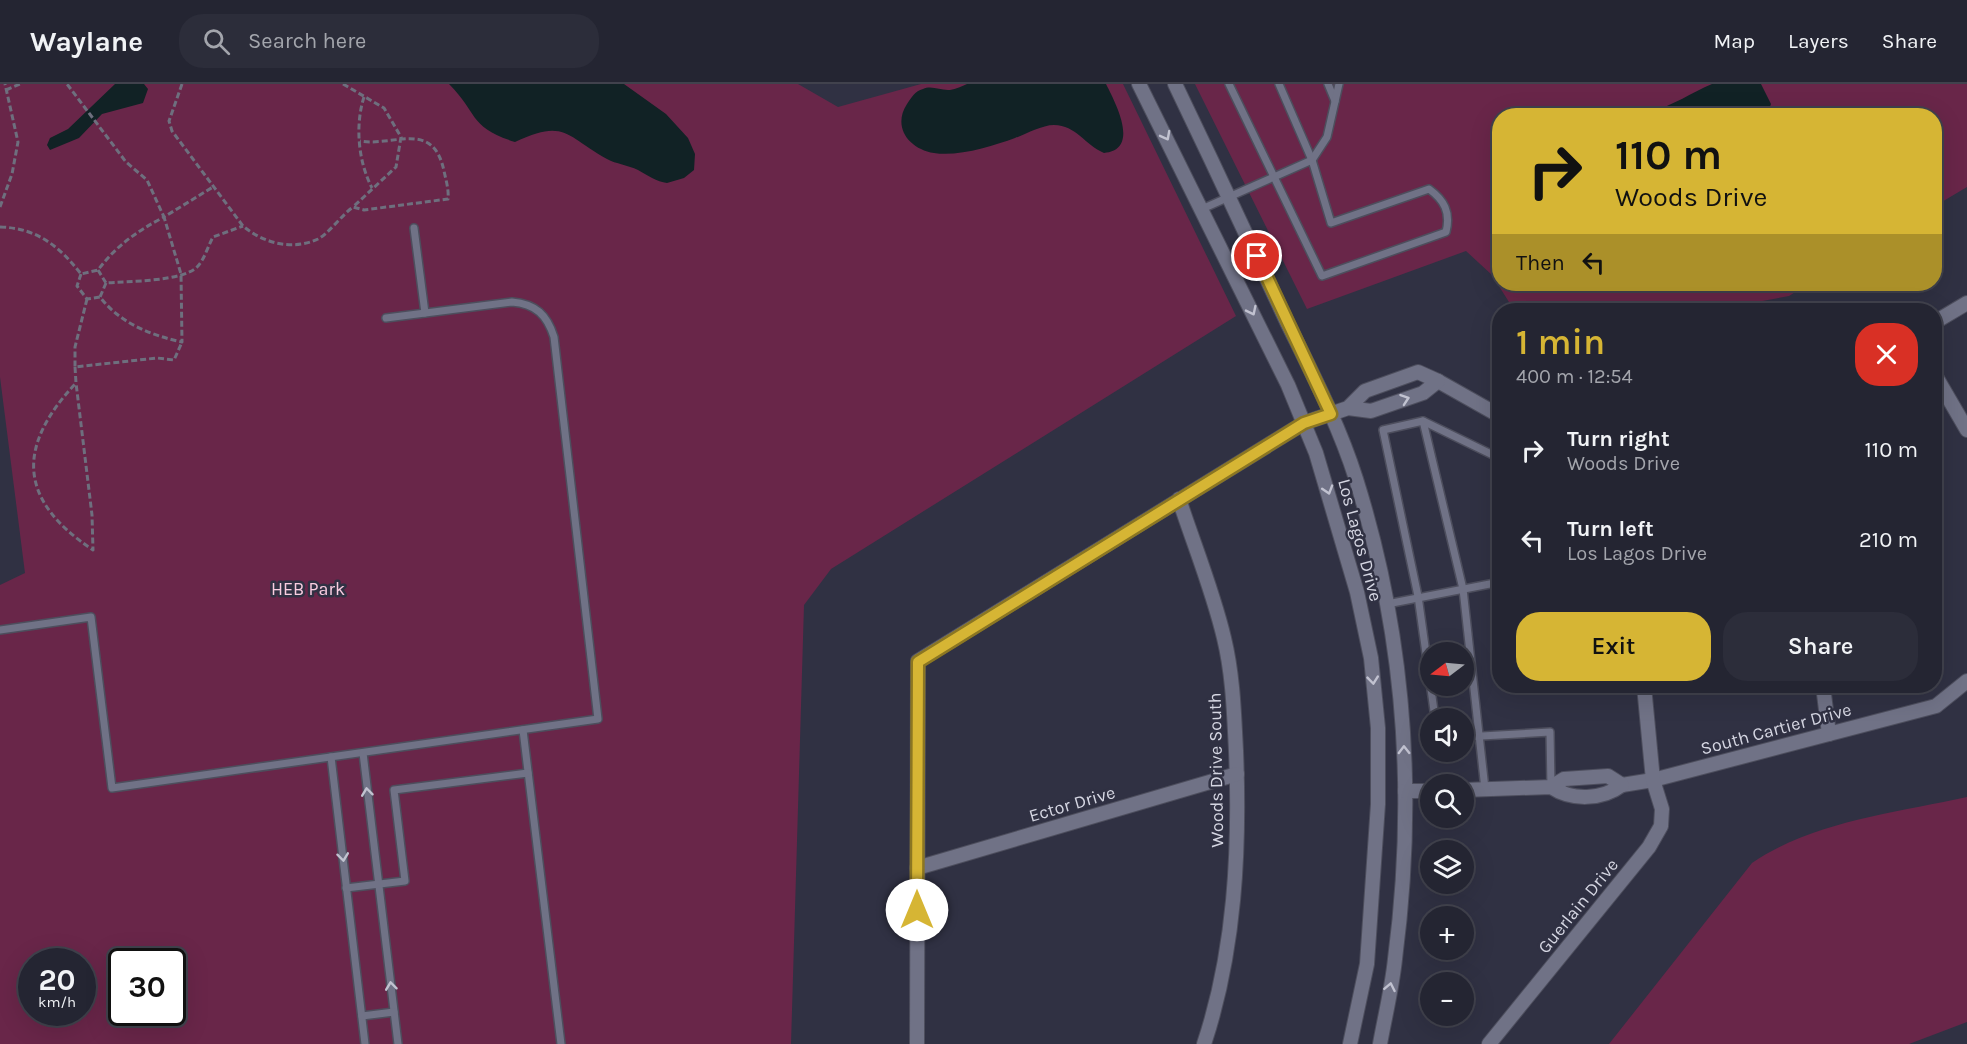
<!DOCTYPE html>
<html lang="en">
<head>
<meta charset="utf-8">
<style>
  :root { --surface:#242532; --page:#2c2d3a; --text:#f1f3f6; --muted:#a3a5ac; --line:#41424d; --accent:#d6b534 }
  body { margin:0; font-family:Karla,sans-serif; background:var(--page); color:var(--text); height:100vh; display:flex; flex-direction:column; font-size:22px; white-space:nowrap }
  * { box-sizing:border-box; margin:0 }
  p { font-size:20px; color:var(--muted) }
  .icon { flex:none; width:33px; height:33px; fill:none; stroke:currentColor; stroke-width:2; stroke-linecap:round; stroke-linejoin:round }
  .map { position:relative; flex:1; overflow:hidden }
  .drawer { position:absolute; left:1492px; top:219px; width:450px; height:390px; display:flex; flex-direction:column; background:var(--surface); border-radius:24px; box-shadow:0 6px 24px #0002,0 0 0 2px var(--line) }
  .drawer>* { flex:none }
  .guide { position:absolute; left:1492px; top:24px; width:450px; height:183px; border-radius:24px; box-shadow:0 6px 24px #0002,0 0 0 2px var(--line); background:#d6b534; color:#111; overflow:hidden }
  .needle { width:39px; rotate:254deg }
  .fabs { position:absolute; left:1420px; top:558px; display:grid; gap:12px }
  .fabs a { display:grid; place-items:center; width:54px; height:54px; border-radius:50%; background:var(--surface); box-shadow:0 6px 24px #0002,0 0 0 2px var(--line); font-size:30px }
  .speed { position:absolute; left:18px; top:864px; display:flex; gap:12px; font-size:30px; font-weight:700; text-align:center }
  .speed>* { display:grid; place-content:center; width:78px; height:78px; border-radius:50%; background:var(--surface); box-shadow:0 6px 24px #0002,0 0 0 2px var(--line); line-height:1 }
  .speed small { font-size:15px; font-weight:400 }
  .speed .limit { border:3px solid #111; border-radius:9px; background:#fff; color:#111 }
  .pin { position:absolute; display:grid; place-items:center; width:51px; height:51px; color:#fff; margin:-26px; border:3px solid #fff; border-radius:50%; box-shadow:0 2px 6px #0007 }
  .me { position:absolute; width:66px; margin:-33px; rotate:0deg; stroke-linejoin:round; filter:drop-shadow(0 0 4px #0008) }
  .turn { display:flex; align-items:center; gap:21px; height:126px; padding:0 24px; font-size:27px }
  .turn .icon { width:78px; height:78px; stroke-width:2.5 }
  .turn b { display:block; font-size:42px; line-height:51px }
  .then { display:flex; align-items:center; height:57px; padding:0 24px; background:#0003; gap:12px; font-size:22px }
  .round { display:grid; place-items:center; flex:none; width:63px; height:63px; border-radius:24px; background:var(--page) }
  .summary { display:flex; align-items:center; justify-content:space-between; height:102px; padding:0 24px }
  h1 { font-size:36px; font-weight:600; line-height:45px; color:var(--accent) }
  .action { display:flex; gap:12px; margin-top:auto; padding:12px 24px }
  .action a { flex:1; height:69px; border-radius:24px; background:var(--accent); color:#111; font-size:24px; font-weight:600; line-height:69px; text-align:center }
  .action a+a { background:var(--page); color:var(--text) }
  ul { padding:0; list-style:none }
  li { display:flex; align-items:center; gap:18px; height:90px; padding:0 24px }
  li div { flex:1 }
  li b { display:block; font-size:22px }
  li em { font-style:normal }
  header { display:flex; align-items:center; gap:36px; box-sizing:border-box; height:84px; padding:0 30px; background:var(--surface); border-bottom:2px solid var(--line) }
  header strong { font-size:28px }
  nav { display:flex; gap:33px; margin-inline-start:auto; font-size:21px }
  .search { width:420px; height:54px; background:var(--page); display:flex; align-items:center; gap:15px; box-sizing:border-box; padding:0 21px; border-radius:24px; color:var(--muted); font-size:22px }
  .map>svg:first-child { display:block }
  .green { fill:#692649; fill-rule:evenodd }
  .water { fill:#112225 }
  .lines { fill:none; stroke-linecap:round; stroke-linejoin:round }
  .service-casing { stroke:#4d4e5d; stroke-width:10 }
  .minor-casing { stroke:#4d4e5d; stroke-width:16 }
  .path { stroke:#6e6f7e; stroke-width:3; stroke-dasharray:6 3; stroke-linecap:butt }
  .service { stroke:#707286; stroke-width:7 }
  .minor { stroke:#707286; stroke-width:14 }
  .oneway { stroke:#c1c2d0 }
  .route-casing { stroke:#8b7622; stroke-width:15 }
  .route { stroke:#d6b534; stroke-width:10 }
  .labels { text-anchor:middle; dominant-baseline:central; stroke-width:5; stroke-linejoin:round; paint-order:stroke }
  .street-label { font-size:18px; fill:#d5d6e2; stroke:#303143 }
  .park-label { font-size:18px; fill:#facce0; stroke:#303143 }
</style>
</head>
<body>
<header>
<strong>Waylane</strong>
<div class="search"><svg class="icon" aria-label="search" viewBox="0 0 24 24"><circle cx="10" cy="10" r="6"/><path d="M15 15l6 6"/></svg>Search here</div>
<nav><a>Map</a><a>Layers</a><a>Share</a></nav>
</header>
<div class="map">
<svg width="1967" height="960" viewBox="0 0 1967 960">
  <rect width="100%" height="100%" fill="#303143"/>
  <g class="green">
    <path d="M0 0H798L838 23 921 0H1123L1236 232 831 485 804 521 791 960H0V501L25 489 0 293ZM32 878H82V928H32ZM122 878H172V928H122Z"/>
    <polygon points="1195,0 1967,0 1967,103 1935,122 1935,32 1500,32 1500,200 1808,200 1789,212 1714,226 1514,226 1492,191 1466,167 1307,225"/>
    <path d="M1967 713V938L1909 960H1609L1752 779C1814 737 1895 729 1967 713Z"/>
  </g>
  <g class="water">
    <polygon points="115,0 144,0 148,5 143,19 102,30 79,54 50,66 47,61 50,54 68,45"/>
    <path d="M449 0H624L666 30 688 54 695 70 694 86 684 94 667 99C657 98 647 91 638 86 628 81 616 80 607 75 566 52 565 34 515 58 468 43 479 30 449 0Z"/>
    <path d="M967 0H1106C1115 18 1141 66 1104 69 1085 61 1076 41 1054 41 1042 41 1026 50 1015 54 993 62 958 73 934 69 909 65 892 43 907 20 911 14 915 7 923 5 932 1 941 7 950 6 956 5 962 2 967 0Z"/>
    <path d="M1712 0H1761L1771 20 1767 31H1596C1614 21 1633 32 1652 27 1673 22 1692 8 1712 0Z"/>
  </g>
  <g class="lines">
    <defs>
      <g id="service">
        <path d="M1229 0 1322 192 1446 148C1451 128 1444 116 1429 105L1331 139 1312 76 1279 0"/>
        <polyline points="1328,0 1335,17"/>
        <polyline points="1202,125 1312,76 1327,53 1339,0"/>
        <polyline points="414,144 425,229"/>
        <polyline points="1423,337 1463,505 1485,705"/>
        <polyline points="1387,520 1500,498"/>
        <path d="M0 546 91 533 112 704 598 635 554 253C547 231 536 220 512 218L386 234"/>
        <polyline points="1435,634 1418,512 1383,346 1423,337 1497,373 1500,386"/>
        <polyline points="523,646 561,960"/>
        <polyline points="1464,653 1550,648 1551,703"/>
        <polyline points="363,669 398,960"/>
        <polyline points="331,673 365,960"/>
        <polyline points="346,804 405,797 394,706 528,689"/>
        <polyline points="362,932 394,928"/>
      </g>
      <g id="minor">
        <polyline points="1139,0 1288,301 1316,369 1357,508 1371,574 1378,644 1378,720 1367,880 1350,960"/>
        <path d="M1175 0C1213 79 1250 158 1287 238 1312 289 1339 341 1356 395 1405 551 1416 714 1395 875 1392 904 1385 932 1380 960"/>
        <polyline points="1935,238 1967,219"/>
        <polyline points="1935,291 1967,346"/>
        <polyline points="1438,297 1500,332"/>
        <path d="M1179 415C1194 461 1213 507 1224 554 1233 591 1234 629 1236 667 1240 765 1235 867 1204 960"/>
        <polyline points="1823,602 1829,650"/>
        <polyline points="1622,701 1653,696 1936,622 1967,597"/>
        <path d="M1464 706 1551 703 1564 695 1608 692 1622 701C1602 716 1572 717 1551 703"/>
        <polyline points="1405,707 1431,707"/>
        <polyline points="917,784 1237,690"/>
        <polyline points="917,960 918,577 1304,339 1348,324 1371,327 1423,309 1438,297 1418,288 1365,307 1348,324"/>
        <polyline points="1489,960 1649,763 1661,742 1662,725 1653,696 1644,602"/>
      </g>
    </defs>
    <use href="#service" class="service-casing"/>
    <use href="#minor" class="minor-casing"/>
    <g class="path">
      <path d="M182 0 169 37 172 47 243 142C263 159 292 167 318 155 328 150 342 131 353 123"/>
      <path d="M343 0 384 24 401 53 396 83 353 123 364 126 448 115C449 106 446 96 444 87 433 35 394 63 360 57"/>
      <polyline points="6,6 20,0"/>
      <path d="M364 13C355 41 358 77 372 104"/>
      <polyline points="0,123 12,90 18,58 5,0"/>
      <path d="M0 143C37 144 59 162 81 190L98 186C116 162 137 147 164 133L147 96 126 78 67 0"/>
      <path d="M98 186 106 199C127 197 184 198 198 182 205 174 208 162 213 153L243 142"/>
      <polyline points="81,190 77,202 87,215 100,213"/>
      <path d="M106 199 100 213C120 239 150 251 182 258L181 190 164 133 213 103"/>
      <polyline points="87,215 75,263 75,283 157,274 174,276 182,258"/>
      <path d="M75 283 76 299C16 363 18 416 93 466L92 431 76 299"/>
    </g>
    <use href="#service" class="service"/>
    <use href="#minor" class="minor"/>
  </g>
  <defs><path id="oneway-chevron" d="M-2-3.5L2.5 0L-2 3.5" fill="none" stroke-width="1.6" stroke-linecap="round" stroke-linejoin="round" transform="scale(1.5)"/></defs>
  <g class="oneway">
    <use href="#oneway-chevron" transform="translate(1166 52) rotate(62)"/>
    <use href="#oneway-chevron" transform="translate(1252 227) rotate(64)"/>
    <use href="#oneway-chevron" transform="translate(1405 315) rotate(-19)"/>
    <use href="#oneway-chevron" transform="translate(1328 406) rotate(73)"/>
    <use href="#oneway-chevron" transform="translate(1373 596) rotate(84)"/>
    <use href="#oneway-chevron" transform="translate(1404 666) rotate(-91)"/>
    <use href="#oneway-chevron" transform="translate(367 708) rotate(-97)"/>
    <use href="#oneway-chevron" transform="translate(343 773) rotate(83)"/>
    <use href="#oneway-chevron" transform="translate(391 902) rotate(-97)"/>
    <use href="#oneway-chevron" transform="translate(1390 903) rotate(-79)"/>
  </g>
  <g class="lines">
    <defs>
      <polyline id="route" points="917,826 918,578 1304,339 1331,330 1257,172"/>
    </defs>
    <use href="#route" class="route-casing"/>
    <use href="#route" class="route"/>
  </g>
  <g class="labels">
    <g class="street-label">
      <text transform="translate(1360 456) rotate(75)">Los Lagos Drive</text>
      <text transform="translate(1776 645) rotate(-15)">South Cartier Drive</text>
      <text transform="translate(1216 686) rotate(-91)">Woods Drive South</text>
      <text transform="translate(1072 720) rotate(-16)">Ector Drive</text>
      <text transform="translate(1578 822) rotate(-51)">Guerlain Drive</text>
    </g>
    <g class="park-label">
      <text x="308" y="505">HEB Park</text>
    </g>
  </g>
</svg>
<div class="fabs">
<a><svg class="needle" viewBox="-14 -14 28 28"><path d="M0-13l5 13h-10z" fill="#e53935"/><path d="M0 13l5-13h-10z" fill="#a3a5ac"/></svg></a>
<a><svg class="icon" aria-label="sound" viewBox="0 0 24 24"><path d="M4 9h4l5-4v14l-5-4H4zM17 9q2 3 0 6"/></svg></a>
<a><svg class="icon" aria-label="search" viewBox="0 0 24 24"><circle cx="10" cy="10" r="6"/><path d="M15 15l6 6"/></svg></a>
<a><svg class="icon" aria-label="layers" viewBox="0 0 24 24"><path d="M12 4l9 5-9 5-9-5zM3 14l9 5 9-5"/></svg></a>
<a>+</a>
<a>−</a>
</div>
<div class="speed"><div>20<small>km/h</small></div><div class="limit">30</div></div>
<div class="pin" style="left:1257px;top:172px;background:#d93025"><svg class="icon" aria-label="arrive" viewBox="0 0 24 24"><path d="M6 21V4h12l-3 4 3 4H6"/></svg></div>
<svg class="me" style="left:917px;top:826px" viewBox="-20 -20 40 40"><circle r="19" fill="#fff"/><path d="M0-13L10 11 0 6-10 11z" fill="#d6b534"/></svg>
<div class="guide">
<div class="turn"><svg class="icon" aria-label="right" viewBox="0 0 24 24"><path d="M7 20v-9h11M14 6l5 5-5 5"/></svg><div><b>110 m</b>Woods Drive</div></div>
<div class="then">Then<svg class="icon" aria-label="left" viewBox="0 0 24 24"><path d="M17 20v-9H6M10 6l-5 5 5 5"/></svg></div>
</div>
<section class="drawer">
<div class="summary"><div><h1>1 min</h1><p>400 m · 12:54</p></div><a class="round" style="background:#d93025;color:#fff"><svg class="icon" aria-label="close" viewBox="0 0 24 24"><path d="M6 6l12 12M18 6L6 18"/></svg></a></div>
<ul>
<li><svg class="icon" aria-label="right" viewBox="0 0 24 24"><path d="M7 20v-9h11M14 6l5 5-5 5"/></svg><div><b>Turn right</b><p>Woods Drive</p></div><em>110 m</em></li>
<li><svg class="icon" aria-label="left" viewBox="0 0 24 24"><path d="M17 20v-9H6M10 6l-5 5 5 5"/></svg><div><b>Turn left</b><p>Los Lagos Drive</p></div><em>210 m</em></li>
</ul>
<div class="action"><a>Exit</a><a>Share</a></div>
</section>
</div>
</body>
</html>
